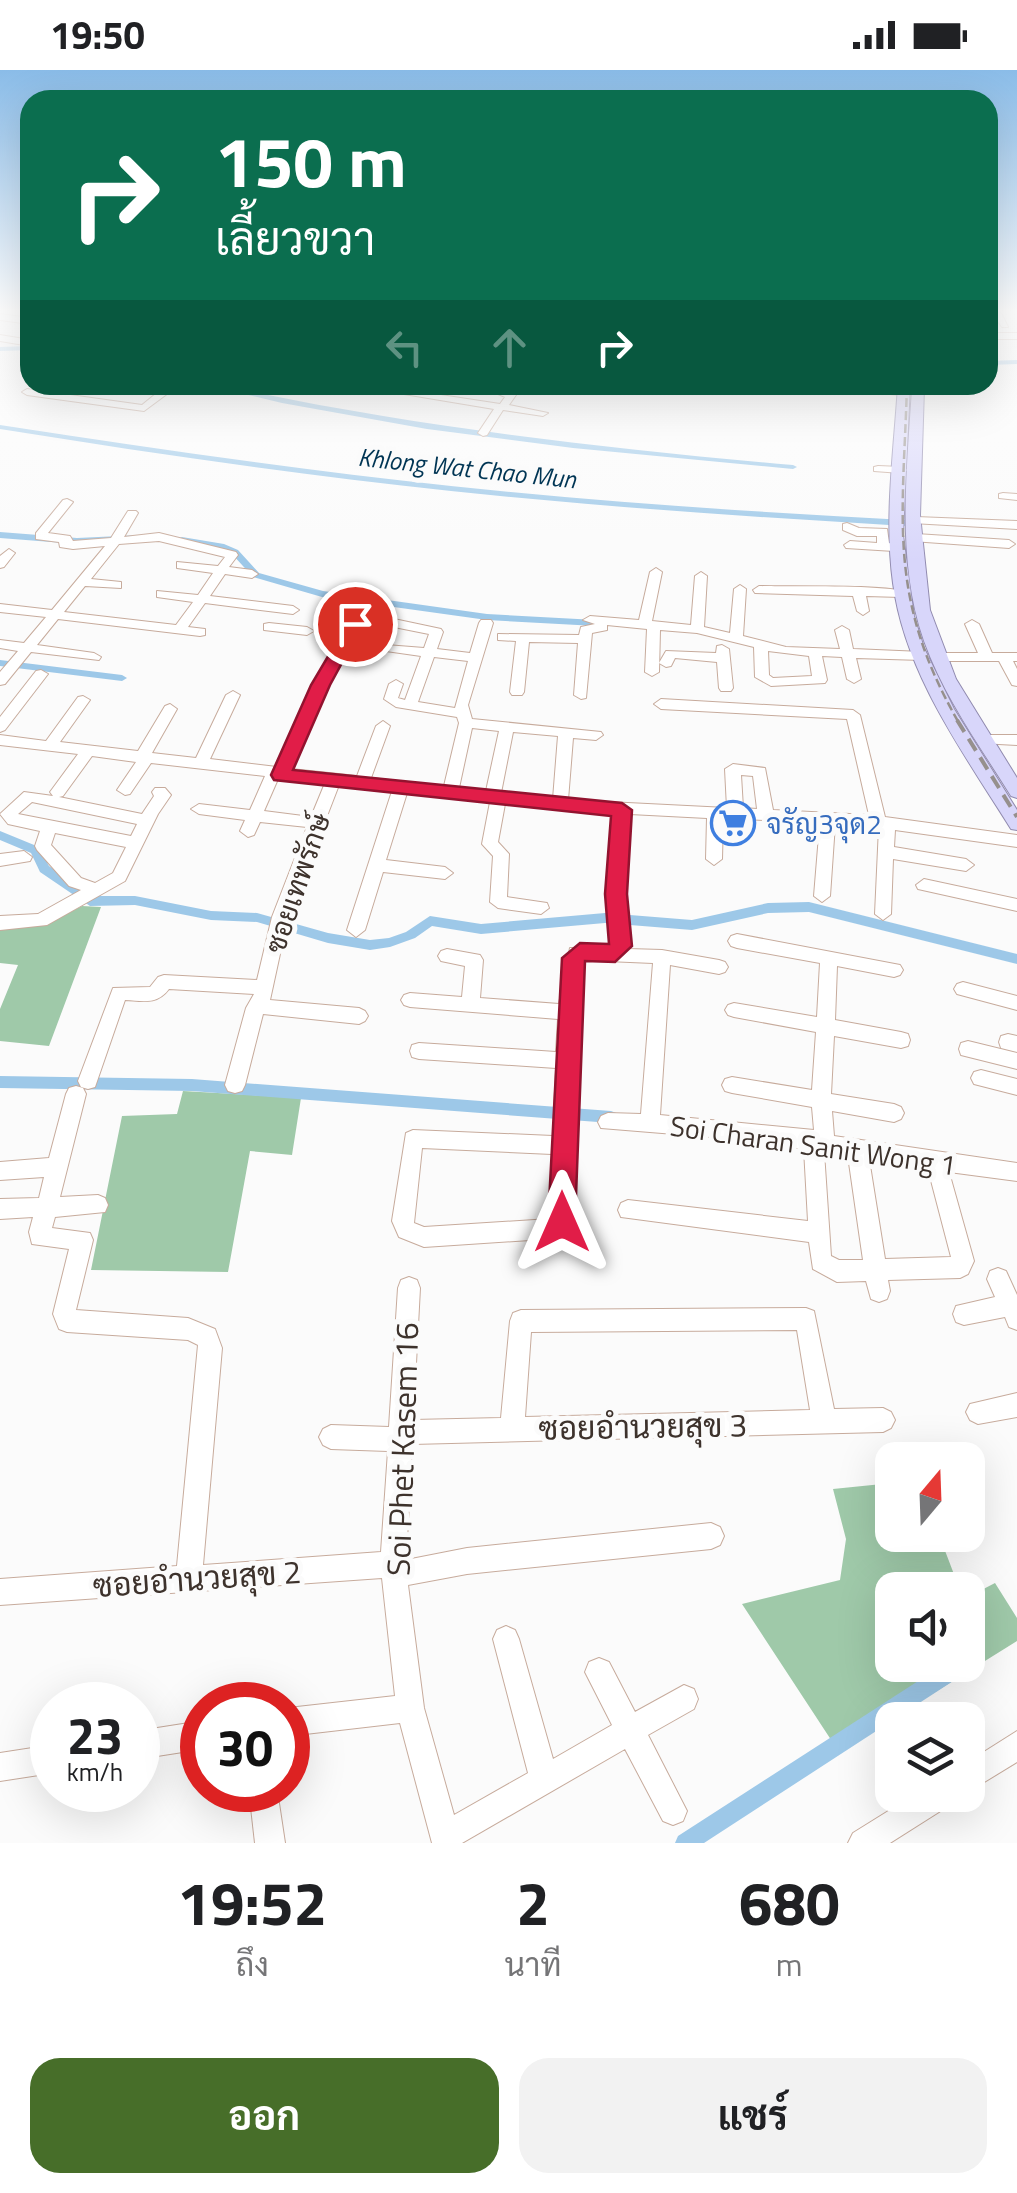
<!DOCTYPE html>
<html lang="th">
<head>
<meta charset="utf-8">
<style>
  :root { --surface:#fff; --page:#f2f2f2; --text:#202124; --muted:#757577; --accent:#476e29 }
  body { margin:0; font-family:"Titillium Web",Sarabun,sans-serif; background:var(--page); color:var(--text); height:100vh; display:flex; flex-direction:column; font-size:38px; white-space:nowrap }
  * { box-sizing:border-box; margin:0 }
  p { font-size:32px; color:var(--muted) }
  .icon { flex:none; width:55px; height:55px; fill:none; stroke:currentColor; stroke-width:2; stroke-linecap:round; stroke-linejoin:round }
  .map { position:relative; height:1773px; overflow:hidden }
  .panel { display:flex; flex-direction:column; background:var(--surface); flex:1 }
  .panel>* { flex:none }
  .banner { position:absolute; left:20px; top:20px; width:978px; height:305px; border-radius:30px; box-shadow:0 10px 40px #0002; background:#0b6e4f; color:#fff; overflow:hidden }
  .needle { width:65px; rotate:19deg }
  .controls { position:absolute; left:875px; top:1372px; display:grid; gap:20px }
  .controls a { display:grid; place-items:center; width:110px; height:110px; border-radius:20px; background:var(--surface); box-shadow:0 10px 40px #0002; font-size:50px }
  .speed { position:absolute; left:30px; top:1612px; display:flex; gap:20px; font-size:50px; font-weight:700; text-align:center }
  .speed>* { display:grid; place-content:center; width:130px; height:130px; border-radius:50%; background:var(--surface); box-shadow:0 10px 40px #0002; line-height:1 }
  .speed small { font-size:25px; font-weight:400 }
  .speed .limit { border:15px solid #d22; background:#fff; color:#111 }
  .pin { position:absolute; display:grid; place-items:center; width:85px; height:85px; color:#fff; margin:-42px; border:5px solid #fff; border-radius:50%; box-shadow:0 2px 10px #0007 }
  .me { position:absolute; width:110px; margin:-55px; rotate:0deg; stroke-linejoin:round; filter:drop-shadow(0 0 8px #0008) }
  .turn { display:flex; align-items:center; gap:35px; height:210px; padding:0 30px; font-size:45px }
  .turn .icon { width:130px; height:130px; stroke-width:2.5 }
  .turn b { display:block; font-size:70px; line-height:85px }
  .lanes { display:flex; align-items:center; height:95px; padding:0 30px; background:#0003; justify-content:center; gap:50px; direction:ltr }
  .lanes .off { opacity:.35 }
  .eta { display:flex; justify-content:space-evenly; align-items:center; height:170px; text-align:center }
  .eta b { font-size:60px; font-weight:700; line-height:70px }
  .action { display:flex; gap:20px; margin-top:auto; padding:20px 30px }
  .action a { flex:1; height:115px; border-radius:30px; background:var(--accent); color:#fff; font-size:40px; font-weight:700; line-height:115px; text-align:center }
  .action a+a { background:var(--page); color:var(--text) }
  .status { display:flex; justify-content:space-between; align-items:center; height:70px; padding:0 50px; background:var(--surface); direction:ltr }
  .status svg { height:28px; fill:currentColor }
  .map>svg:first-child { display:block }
  .forest { fill:#9fc9a9 }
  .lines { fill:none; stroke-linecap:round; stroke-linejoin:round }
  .canal { fill:#9dc8e8; fill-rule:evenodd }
  .minor-casing { stroke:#c7ab9c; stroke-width:2 }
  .major-casing { stroke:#918baf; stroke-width:2 }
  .minor { fill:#fff; fill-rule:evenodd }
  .major { fill:#d8d6fa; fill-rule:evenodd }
  .rail-far1 { stroke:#96908d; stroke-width:2.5; stroke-dasharray:9 4; stroke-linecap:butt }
  .rail { stroke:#96908d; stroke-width:4; stroke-dasharray:14 8; stroke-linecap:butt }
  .route { fill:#e11d48; stroke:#92132f; stroke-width:2.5 }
  .labels { text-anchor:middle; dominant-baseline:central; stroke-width:10; stroke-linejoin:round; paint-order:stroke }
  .far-water-label { font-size:25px; font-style:italic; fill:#003554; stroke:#fbfbfb }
  .shop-label { font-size:28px; fill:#366cbe; stroke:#fbfbfb; text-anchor:start }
  .street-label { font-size:28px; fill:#3d322c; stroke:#fbfbfb }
  .near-street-label { font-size:32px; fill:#3d322c; stroke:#fbfbfb }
</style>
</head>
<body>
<div class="status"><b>19:50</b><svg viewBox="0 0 49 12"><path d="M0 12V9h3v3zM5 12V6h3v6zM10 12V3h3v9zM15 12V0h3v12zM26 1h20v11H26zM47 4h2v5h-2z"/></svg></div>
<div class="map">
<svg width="1017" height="1773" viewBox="0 0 1017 1773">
  <rect width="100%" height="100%" fill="#fbfbfb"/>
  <g class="forest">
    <polygon points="82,836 101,837 49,976 0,971 0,939 18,895 0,893 0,859 57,849"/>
    <polygon points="183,1021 301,1028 292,1085 250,1081 228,1202 91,1200 122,1046 177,1044"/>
    <polygon points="892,1413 892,1465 939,1465 960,1520 892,1520 892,1595 968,1595 968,1527 995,1513 1017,1548 1017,1571 839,1682 742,1534 840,1510 846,1469 833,1419"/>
  </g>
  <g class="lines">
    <g class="canal">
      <polygon points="30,276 30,280 0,281 0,277"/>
      <polygon points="1017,290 1017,294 988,295 988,291"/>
      <path d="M206 315H220C409 356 600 378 793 395L797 397 793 399 573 378 427 359 282 333Z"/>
      <path d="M0 355C150 378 300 400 451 416 602 432 753 442 905 450L909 453 905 456C753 447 602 437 451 421 300 405 150 383 0 359Z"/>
      <polygon points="0,462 77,468 162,464 166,467 162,470 77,474 0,468"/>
      <polygon points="182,467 224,474 238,480 259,503 323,521 487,544 596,550 601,553 596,556 487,550 322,527 253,507 232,484 219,478 179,472 179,468"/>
      <polygon points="0,590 122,605 127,608 122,611 0,596"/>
      <polygon points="0,761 39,777 49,796 92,826 135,826 211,841 257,843 328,863 370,870 389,868 406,862 430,846 481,854 605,843 692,850 768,833 809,832 1017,884 1017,894 809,842 768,843 692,860 605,853 481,864 432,856 415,868 390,877 370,880 328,873 257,852 211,850 135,835 90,836 40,802 31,783 0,770"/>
      <polygon points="0,1006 192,1009 611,1041 616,1043 618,1047 616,1051 611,1053 192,1021 0,1018"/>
      <polygon points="968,1590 970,1595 967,1602 704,1773 675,1773 678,1766 943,1595 968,1595"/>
    </g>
    <defs>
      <g id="minor">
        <polygon points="992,243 1001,243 1008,257 1002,257"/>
        <polygon points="0,244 30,248 30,254 0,250"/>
        <rect x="988" y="263" width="29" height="6"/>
        <polygon points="0,265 30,270 30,276 0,271"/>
        <polygon points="159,315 172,315 175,318 144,341 27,325 22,322 27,319 142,335 163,318"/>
        <polygon points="248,315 259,315 251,322 243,322 242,320"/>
        <polygon points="350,315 375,315 500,334 505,327 496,323 501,315 511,315 507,321 516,325 509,335 548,343 543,346 503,340 487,365 483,366 478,363 494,339"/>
        <polygon points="725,315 756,315 757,317 752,320"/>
        <polygon points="805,315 904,319 909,322 904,325 810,318"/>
        <polygon points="878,396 901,397 907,400 901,403 874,401 874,397"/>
        <polygon points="1003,423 1017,424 1017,430 999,428 999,424"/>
        <path d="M67 429 73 432 48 463 70 466 73 471 111 468 128 441H136L138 443 124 467 159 463 236 482 238 485 229 497 252 500 258 504 252 508 225 504 210 526 293 536 299 540 293 544 205 533 188 557 205 559V565L200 566 58 549 37 575 94 583 101 587 99 590 31 582 5 614 0 615V602L18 581 0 578V570L24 573 46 547 0 542V534L52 540 105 476 73 479 60 477 59 472 36 469V463L63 430ZM159 471 225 487 218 496 177 492V498L213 503 198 525 157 521V527L193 532 176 555 64 542 85 516 121 518V512L91 509 119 474Z"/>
        <polygon points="916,447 1017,451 1017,459 912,453 910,451"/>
        <polygon points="847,453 859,458 887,459 889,473 900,477 894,481 846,478 844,475 850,471 877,473 877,466 857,466 843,460 843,454"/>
        <polygon points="916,464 1009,470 1015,474 1009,478 912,471 910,468"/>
        <polygon points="9,479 15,483 4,497 0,498 0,486"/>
        <path d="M656 498 662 502 652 551 691 555 695 506 701 502 707 506 704 557 730 563 734 519 740 515 746 519 743 566 786 577 840 579 835 560 842 556 849 560 853 579 922 582 929 586 922 590 856 588 861 609 854 613 847 609 842 587 822 586 827 610 825 613 771 616 755 607 754 577 697 563 660 560 659 602 652 606 645 602 647 559 607 555V560L592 563 586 628 581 629 574 625 578 573 529 572 524 622 522 625H512L510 622 516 571 498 570V564L579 565 581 557 595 554 583 550 590 546 639 550 650 502ZM768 581 809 586 812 606 773 608 769 605Z"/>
        <path d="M759 516C785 517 893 514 907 523L901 527 866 526 869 541 863 545 857 541 853 526 755 523 753 520Z"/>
        <path d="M394 549 441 559 443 562 437 579 470 583 479 553 481 550H491L493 553 468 635 472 649 601 662 603 665 596 670 573 668 568 730 727 738 725 699 733 694 765 698 773 740 869 745 847 649 661 639 654 634 661 629 853 640 860 645 885 747 1017 765V777L895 760 894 777 966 789 974 795 966 801 893 789 891 844 883 850 875 844 879 757 835 754 830 826 822 832 814 826 820 753 723 748 722 789 714 795 706 789 707 748 630 744 624 824 628 879 662 880 719 890 725 892 728 897 725 902 719 904 670 895 660 1045 814 1060 812 1037 732 1023 725 1021 722 1015 725 1009 732 1007 812 1020 816 962 734 947 728 945 725 940 728 935 734 933 817 947 820 893 737 878 731 876 728 871 731 866 737 864 900 895 903 900 900 905 894 907 837 896 835 950 901 962 908 964 910 970 908 976 901 978 834 966 831 1024 894 1034 901 1037 904 1043 901 1049 894 1052 832 1041 834 1066 1017 1093V1111L949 1102 974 1191 968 1204 960 1208 888 1210 890 1221 887 1229 879 1232 871 1229 866 1211 837 1212 813 1199 809 1172 621 1147 618 1140 621 1133 628 1130 808 1151 804 1079 711 1067 601 1058 598 1052 601 1046 608 1043 641 1044 653 893 584 890 576 942 571 1158 567 1165 560 1168 424 1177 399 1167 392 1151 406 1063 413 1060 553 1066 556 998 419 989 412 987 410 981 412 975 419 973 556 982 558 949 410 937 404 935 401 930 404 925 410 923 462 927 465 896 441 891 438 886 441 881 447 879 480 885 483 890 480 928 559 934 570 878H609L612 874 608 824 614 743 505 734 498 772 509 784 507 827 547 833 549 838 541 844 498 838 490 832 493 786 482 774 490 732 407 723 386 790 445 797 453 803 445 809 383 802 365 860 356 867 347 860 392 721 339 715 288 847 270 930 359 938 365 941 368 946 365 951 359 954 263 944 245 1015 242 1021 235 1023 228 1021 225 1015 246 938 254 924 169 919C157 935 144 931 125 930L95 1017 88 1019 81 1017 78 1011 113 918 150 917 158 907 164 905 257 910 272 847 307 757 260 752 254 765 248 767 240 761 245 750 199 744 191 739 199 734 250 740 265 706 151 693 130 724 125 725 117 720 136 692 92 686 63 726 59 727 142 744 154 726 152 722 155 718H165L171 725 158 744 125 811 47 855 0 860V846L38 844 81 820 69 816 37 780 35 776 40 761 8 754 0 744 24 722 53 726 50 722 53 718 78 684 0 675V665L46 671 78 627 83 626 90 630 60 672 138 681 165 636 170 634 177 639 152 683 196 688 226 625 233 621 240 625 210 689 277 697 314 615 348 554 355 550 362 554 328 615 291 699 357 706 376 656 383 651 390 656 371 708 444 716 459 653 457 647 396 637 384 629 389 614 396 610 403 614 398 628 405 630 421 586 386 581V575L424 578 429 564 389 556 387 553ZM434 587 468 591 455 638 418 632ZM472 658 499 661 486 721 459 718ZM513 662 558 666 553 729 501 723ZM741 705 753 706 757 739 743 738ZM286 708 325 713 311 747 264 741 278 709ZM32 732 137 754 131 766 18 744ZM55 763 126 777 113 803 95 813 81 808 51 775ZM422 1078 552 1084 550 1149 424 1157 414 1153ZM824 1082 848 1086 863 1190H839L831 1186ZM869 1089 928 1099 951 1187 885 1189Z"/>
        <polygon points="972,550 979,554 992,583 1017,583 1017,591 1013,591 1017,599 1017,616 1012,615 999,591 939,591 932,587 939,583 978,583 965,554"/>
        <polygon points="269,553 307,557 314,561 307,565 264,560 264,554"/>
        <polygon points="722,575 729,579 733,618 731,621 721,621 719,618 717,592 675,588 671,596 666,597 659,593 666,581 716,583 717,576"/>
        <polygon points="41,600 48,604 5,660 0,662 0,647 36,601"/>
        <polygon points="985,665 1017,665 1017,675 980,673 980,667"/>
        <polygon points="24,781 32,787 30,791 0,796 0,784"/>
        <polygon points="924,809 1017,829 1017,841 918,819 916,815"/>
        <polygon points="963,912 1017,926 1017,940 957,924 954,919 957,914"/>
        <polygon points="1008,964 1017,966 1017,982 1001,978 999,972 1001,966"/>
        <polygon points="968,971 1017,983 1017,999 961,985 959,979 961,973"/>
        <polygon points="981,1000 1017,1009 1017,1025 974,1014 971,1008 974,1002"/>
        <path d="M76 1016 83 1018 86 1024 60 1127 98 1125 105 1128 108 1135 105 1142 55 1147 52 1158 90 1163 93 1170 76 1240 188 1248 215 1259 222 1278 203 1495 381 1482 388 1381 331 1379 323 1375 319 1367 323 1359 331 1355 389 1357 398 1218 401 1210 409 1207 417 1210 420 1218 413 1350 501 1348 510 1251 513 1243 521 1240 806 1238 814 1241 834 1339 883 1338 891 1342 895 1350 891 1358 883 1362 412 1374 406 1490 467 1478 711 1453 720 1457 724 1466 720 1475 711 1479 467 1504 408 1515 424 1638 454 1745 528 1703 493 1569 497 1560 506 1556 515 1560 519 1569 553 1689 612 1655 585 1602 589 1592 599 1588 609 1592 635 1642 684 1615 694 1619 698 1629 694 1639 648 1665 687 1741 683 1751 673 1755 663 1751 625 1679 462 1773H432L400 1653 288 1666V1638L395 1626 382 1508 0 1535V1509L177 1496 198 1275 188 1270 67 1262 59 1259 53 1244 69 1179 32 1174 29 1162 33 1147 0 1149V1129L39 1128 44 1107 0 1110V1092L49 1088 66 1024 69 1018ZM797 1260 810 1340 525 1347 531 1262Z"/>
        <polygon points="998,1198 1006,1201 1017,1225 1017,1260 1009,1257 1005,1247 964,1255 956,1252 953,1244 956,1236 995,1227 987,1209 990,1201"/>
        <polygon points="1017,1323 1017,1347 978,1354 970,1350 966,1342 970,1334"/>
        <polygon points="202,1651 202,1679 138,1689 138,1661"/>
        <polygon points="1017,1661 1017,1692 968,1722 968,1692"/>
        <polygon points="52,1675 52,1703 0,1711 0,1683"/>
        <polygon points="249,1720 277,1720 285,1773 255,1773"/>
        <polygon points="914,1725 954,1725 950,1735 890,1773 848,1773 853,1763"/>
      </g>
      <g id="major">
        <path d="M898 315H910L903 465 914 546 924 578 954 639 1017 740V760L1011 759C963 682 905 604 893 513 884 448 894 380 898 315Z"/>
        <path d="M920 315 924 318 920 445 930 540 956 609 1017 708V728L1011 726C980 676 944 627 924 571 896 491 907 401 912 318Z"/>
      </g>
    </defs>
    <use href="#minor" class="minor-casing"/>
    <use href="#major" class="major-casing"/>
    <use href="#minor" class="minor"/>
    <use href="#major" class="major"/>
    <path class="rail-far1" d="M907 315C903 451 887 528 959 653"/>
    <polyline class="rail" points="957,650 1017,747"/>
  </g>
  <linearGradient id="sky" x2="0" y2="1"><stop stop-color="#8abce8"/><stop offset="0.49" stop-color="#fdfdfd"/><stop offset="1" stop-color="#fdfdfd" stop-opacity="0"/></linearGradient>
  <rect width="1017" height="491" fill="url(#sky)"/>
  <polygon class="route" points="349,551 363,554 330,615 293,700 622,733 632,740 627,824 632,876 615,892 585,891 575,1152 571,1161 562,1164 552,1161 548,1152 562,888 580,873 609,874 605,824 611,746 274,710 271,705 311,615"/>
  <defs>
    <symbol id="supermarket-ring" viewBox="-11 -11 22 22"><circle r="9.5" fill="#fbfbfb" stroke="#3f7fe0" stroke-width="1.5"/><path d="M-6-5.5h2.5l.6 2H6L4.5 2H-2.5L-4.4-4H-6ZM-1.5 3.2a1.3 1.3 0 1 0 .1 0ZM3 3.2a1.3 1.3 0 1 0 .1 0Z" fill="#3f7fe0"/></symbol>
  </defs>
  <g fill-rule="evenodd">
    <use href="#supermarket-ring" x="708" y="728" width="50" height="50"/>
  </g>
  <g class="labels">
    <g class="far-water-label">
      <text transform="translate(467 398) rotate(6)">Khlong Wat Chao Mun</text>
    </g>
    <g class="shop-label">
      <text x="766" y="753">จรัญ3จุด2</text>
    </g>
    <g class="street-label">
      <text transform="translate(297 813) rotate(-71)">ซอยเทพรักษ์</text>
      <text transform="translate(813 1075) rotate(8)">Soi Charan Sanit Wong 1</text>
    </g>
    <g class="near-street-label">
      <text transform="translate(643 1356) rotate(-1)">ซอยอำนวยสุข 3</text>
      <text transform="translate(402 1379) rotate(-88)">Soi Phet Kasem 16</text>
      <text transform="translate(197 1508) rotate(-4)">ซอยอำนวยสุข 2</text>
    </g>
  </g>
</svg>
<div class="controls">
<a><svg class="needle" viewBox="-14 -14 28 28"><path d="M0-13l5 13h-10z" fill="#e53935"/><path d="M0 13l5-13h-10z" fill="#757577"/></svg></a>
<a><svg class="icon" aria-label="sound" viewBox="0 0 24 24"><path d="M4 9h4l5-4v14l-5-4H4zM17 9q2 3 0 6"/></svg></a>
<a><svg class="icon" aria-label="layers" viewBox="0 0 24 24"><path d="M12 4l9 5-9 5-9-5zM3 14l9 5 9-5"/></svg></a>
</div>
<div class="speed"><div>23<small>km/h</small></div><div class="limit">30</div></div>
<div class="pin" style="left:355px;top:554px;background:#d93025"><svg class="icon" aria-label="arrive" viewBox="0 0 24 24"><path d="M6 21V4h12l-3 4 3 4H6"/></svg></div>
<svg class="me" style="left:562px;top:1152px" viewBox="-20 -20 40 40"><path d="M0-17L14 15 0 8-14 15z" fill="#e11d48" stroke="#fff" stroke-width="4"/></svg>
<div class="banner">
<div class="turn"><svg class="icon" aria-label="right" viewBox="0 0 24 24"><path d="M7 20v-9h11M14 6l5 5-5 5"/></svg><div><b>150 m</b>เลี้ยวขวา</div></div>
<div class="lanes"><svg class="icon off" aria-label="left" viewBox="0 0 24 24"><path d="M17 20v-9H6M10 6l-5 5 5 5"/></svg><svg class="icon off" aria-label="ahead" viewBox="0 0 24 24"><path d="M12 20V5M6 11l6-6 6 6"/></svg><svg class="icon" aria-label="right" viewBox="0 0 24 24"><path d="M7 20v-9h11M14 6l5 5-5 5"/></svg></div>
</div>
</div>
<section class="panel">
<div class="eta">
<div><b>19:52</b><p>ถึง</p></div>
<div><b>2</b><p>นาที</p></div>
<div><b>680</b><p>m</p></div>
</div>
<div class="action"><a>ออก</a><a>แชร์</a></div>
</section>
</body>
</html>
